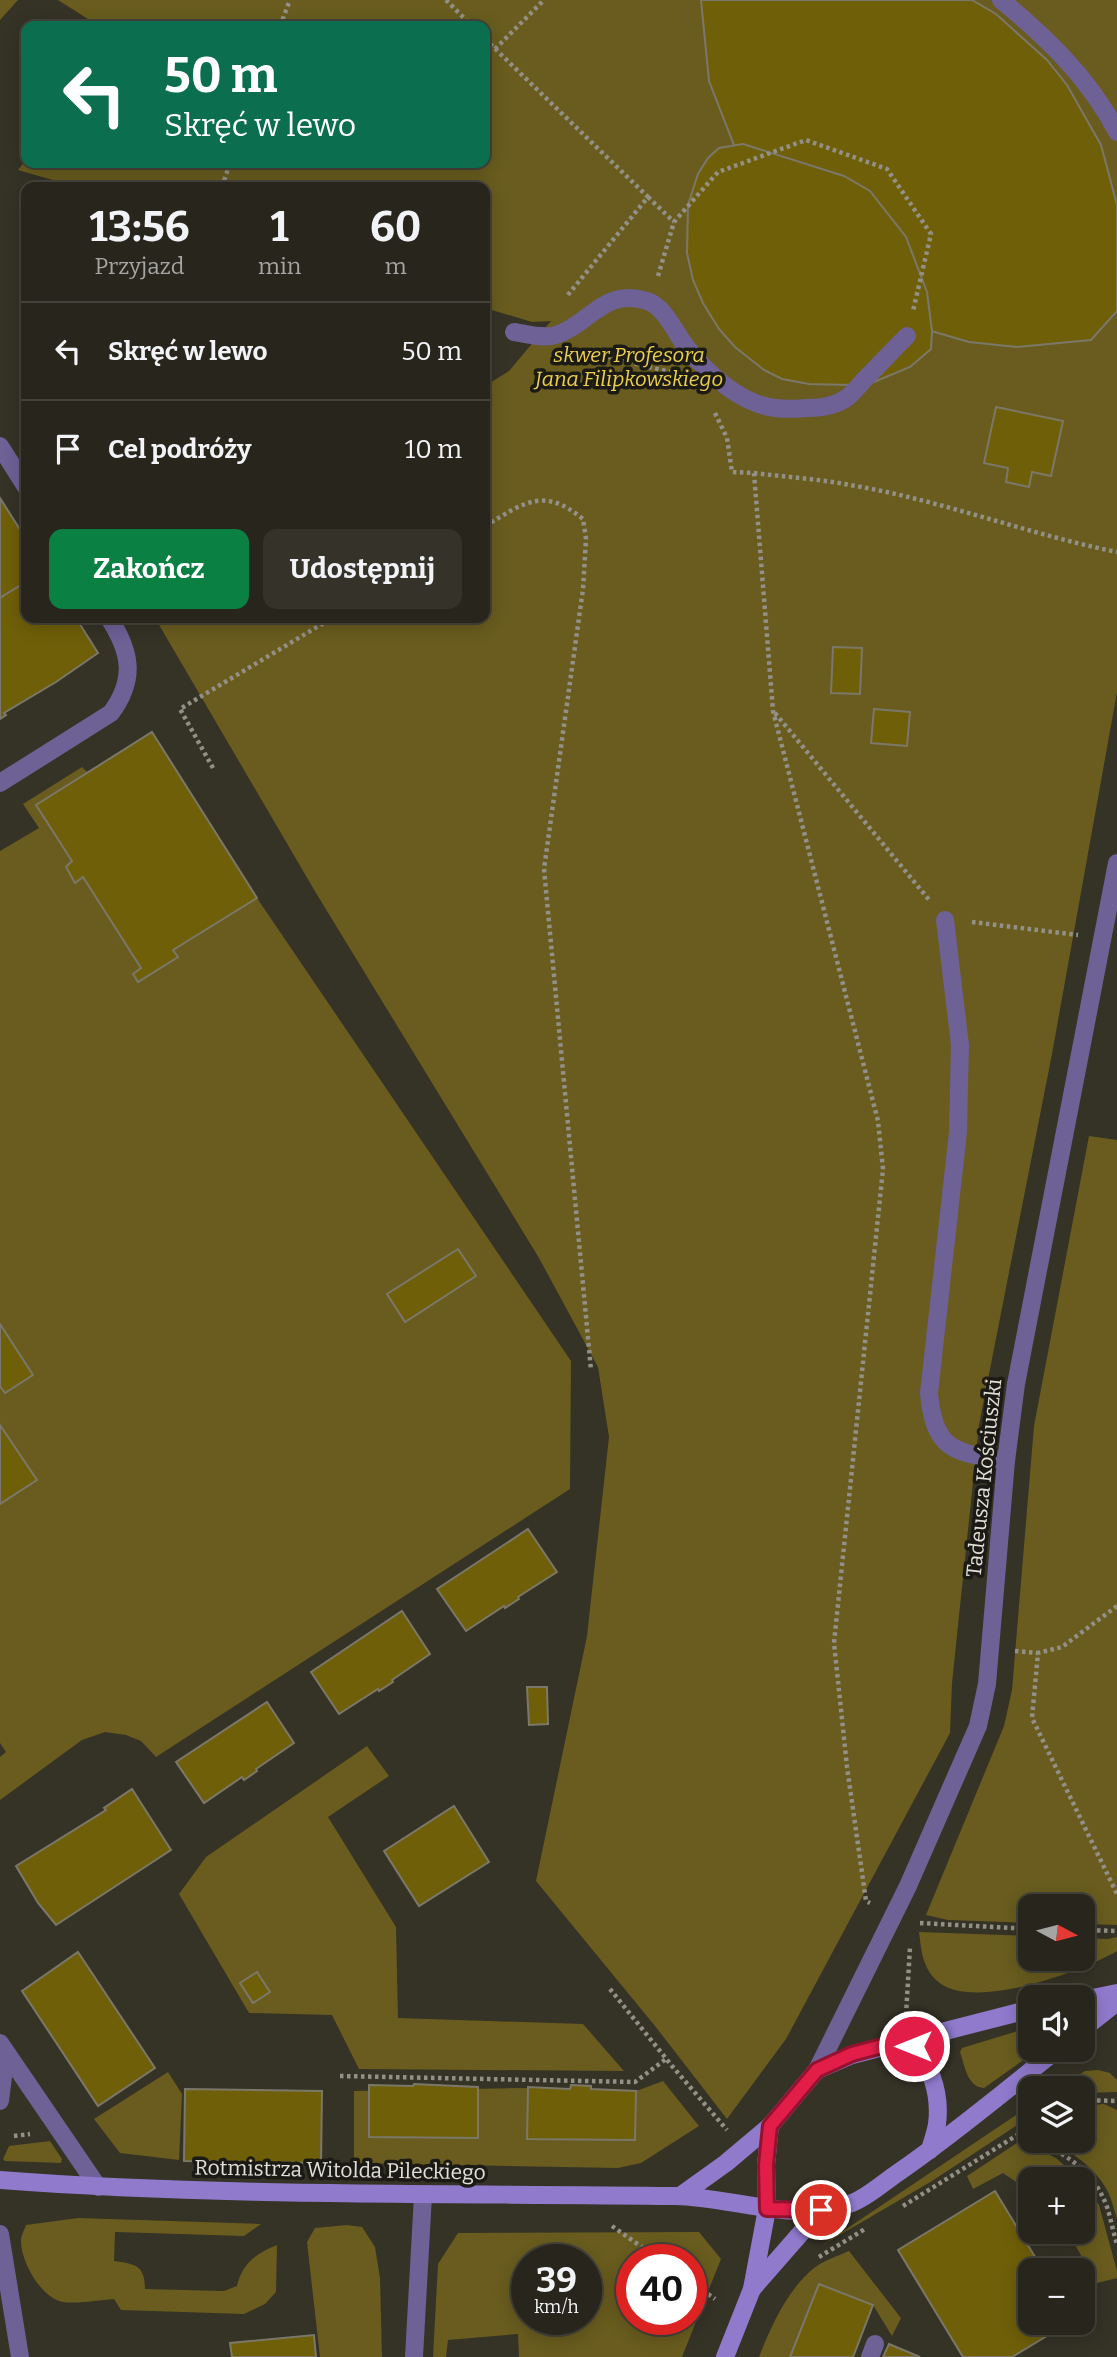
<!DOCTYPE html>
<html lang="pl">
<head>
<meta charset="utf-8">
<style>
  :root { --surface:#28261c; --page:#343229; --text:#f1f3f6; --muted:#a5a5a3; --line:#44433b; --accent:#0b8043 }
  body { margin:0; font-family:Bitter,serif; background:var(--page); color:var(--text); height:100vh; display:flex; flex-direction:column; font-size:26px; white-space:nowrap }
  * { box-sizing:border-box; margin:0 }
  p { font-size:23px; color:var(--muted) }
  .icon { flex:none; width:38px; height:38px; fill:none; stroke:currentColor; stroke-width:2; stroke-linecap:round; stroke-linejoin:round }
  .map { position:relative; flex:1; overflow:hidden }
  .drawer { position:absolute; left:21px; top:182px; width:469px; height:441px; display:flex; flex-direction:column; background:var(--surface); border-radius:14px; box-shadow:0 4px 18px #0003,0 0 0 2px var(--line) }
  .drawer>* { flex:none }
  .hud { position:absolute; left:21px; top:21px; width:469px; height:147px; border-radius:14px; box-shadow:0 4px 18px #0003,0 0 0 2px var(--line); background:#0b6e4f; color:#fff; overflow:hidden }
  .needle { width:46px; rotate:97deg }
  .tools { position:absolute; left:1018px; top:1894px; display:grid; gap:14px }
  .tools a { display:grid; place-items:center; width:77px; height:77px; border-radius:14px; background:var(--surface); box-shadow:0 4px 18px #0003,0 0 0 2px var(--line); font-size:35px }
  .speed { position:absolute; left:511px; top:2244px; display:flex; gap:14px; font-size:35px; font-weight:700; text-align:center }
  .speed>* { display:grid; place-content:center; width:91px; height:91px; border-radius:50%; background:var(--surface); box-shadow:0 4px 18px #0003,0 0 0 2px var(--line); line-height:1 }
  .speed small { font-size:18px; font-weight:400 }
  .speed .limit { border:10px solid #d22; background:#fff; color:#111 }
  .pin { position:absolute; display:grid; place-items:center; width:60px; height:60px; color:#fff; margin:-30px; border:4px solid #fff; border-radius:50%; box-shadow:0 2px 7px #0007 }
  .me { position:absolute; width:77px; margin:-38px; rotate:270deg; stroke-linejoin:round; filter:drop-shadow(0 0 5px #0008) }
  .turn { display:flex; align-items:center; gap:24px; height:147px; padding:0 28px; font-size:32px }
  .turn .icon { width:91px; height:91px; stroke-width:2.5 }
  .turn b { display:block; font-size:49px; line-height:60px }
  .eta { display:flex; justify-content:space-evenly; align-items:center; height:119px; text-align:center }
  .eta b { font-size:42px; font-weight:700; line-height:49px }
  .action { display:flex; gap:14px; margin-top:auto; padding:14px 28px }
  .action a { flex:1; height:80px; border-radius:14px; background:var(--accent); color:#fff; font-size:28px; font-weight:700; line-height:80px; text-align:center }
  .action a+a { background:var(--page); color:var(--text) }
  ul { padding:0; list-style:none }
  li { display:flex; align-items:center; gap:21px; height:98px; padding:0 28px; border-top:2px solid var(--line) }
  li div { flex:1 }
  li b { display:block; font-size:26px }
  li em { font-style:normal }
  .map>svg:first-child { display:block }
  .green { fill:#695c1e; fill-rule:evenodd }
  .building { fill:#6f5f09; stroke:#7b786a; stroke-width:2 }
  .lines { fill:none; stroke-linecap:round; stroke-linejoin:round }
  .path { stroke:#939087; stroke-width:4.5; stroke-dasharray:3.5 3.5; stroke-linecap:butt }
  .lane { stroke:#6d6195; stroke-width:18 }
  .street { stroke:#6d6195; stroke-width:18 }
  .secondary { stroke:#8f7acc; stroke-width:18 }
  .route-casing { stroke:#92132f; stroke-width:18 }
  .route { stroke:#e11d48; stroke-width:12 }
  .labels { text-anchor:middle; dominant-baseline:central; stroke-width:7; stroke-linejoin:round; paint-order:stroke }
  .park-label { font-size:21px; font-style:italic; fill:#eccf4a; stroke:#1b1a15 }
  .street-label { font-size:21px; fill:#e2e0d9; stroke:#1b1a15 }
</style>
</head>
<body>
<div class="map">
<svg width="1117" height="2357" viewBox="0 0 1117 2357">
  <rect width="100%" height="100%" fill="#353226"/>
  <g class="green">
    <polygon points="0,0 18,0 0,20"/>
    <polygon points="58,0 1117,0 1117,692 1052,1054 979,1425 952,1683 950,1733 786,2039 727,2119 655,2026 536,1881 587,1636 609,1437 598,1367 539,1258 316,893 155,618 485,618 485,386 509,371 551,321 532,322 485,308 485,187 77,187 18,170 26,160 26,163 485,163 485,26 99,26"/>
    <polygon points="152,732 257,898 571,1361 570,1489 156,1757 141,1741 126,1735 105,1732 82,1740 0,1800 0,1757 6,1752 0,1743 0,851 39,828 23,804 82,767 87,772"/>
    <polygon points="1089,1136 1117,1140 1117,1925 1083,1924 1083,1906 1031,1906 1031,1923 948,1920 926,1915 1004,1726 1012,1690 1034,1426"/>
    <polygon points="367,1746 389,1776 328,1817 396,1927 398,2018 583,2024 624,2071 359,2069 332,2015 249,2013 179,1894 206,1857"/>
    <path d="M919 1932 1031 1936V1958H1083V1938L1108 1939 1117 1937V1951C1080 1972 967 2015 934 1978 922 1965 921 1948 919 1932Z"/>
    <path d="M1031 2027V2049H1039L984 2088C967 2087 965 2066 960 2052L962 2048Z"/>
    <polygon points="1098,2070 1110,2073 1117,2080 1117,2092 1083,2093 1083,2088 1057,2088 1085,2071"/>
    <polygon points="168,2072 182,2094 179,2160 120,2153 94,2119"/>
    <polygon points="663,2081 699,2126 641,2163 618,2168 354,2163 354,2091 517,2088 639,2090"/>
    <path d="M1104 2104 1117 2110V2219C1114 2210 1112 2200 1108 2192 1096 2168 1072 2152 1049 2140H1083V2106Z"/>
    <polygon points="1031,2105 1031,2116 932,2181 821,2246"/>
    <polygon points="50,2141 62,2159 61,2163 5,2161 3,2159 9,2146"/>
    <polygon points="1020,2141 1056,2158 1080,2179 1031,2179 1031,2192 1003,2173 973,2189 967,2176"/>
    <polygon points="1083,2183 1099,2205 1117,2271 1117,2278 1097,2283 1067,2231 1083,2231"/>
    <path d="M78 2218 261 2224 244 2236 115 2232 114 2261C135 2264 145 2265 145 2289L224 2291 237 2286C242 2264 256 2253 277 2245L276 2292 265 2304 244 2314 121 2310 114 2299C98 2300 79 2304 63 2302 41 2298 21 2262 21 2241 21 2235 24 2231 26 2225Z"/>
    <polygon points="347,2225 362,2227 375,2247 380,2278 382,2357 320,2357 307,2242 315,2228"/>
    <path d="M699 2232 721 2259 682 2357H519L518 2334 448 2340 446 2357H433L438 2264 458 2233ZM527 2259H586V2319H527ZM632 2259H691V2319H632Z"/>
    <path d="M849 2251 901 2318 892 2336 873 2305 819 2284 790 2357H759C771 2326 788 2289 814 2268 824 2260 838 2256 849 2251Z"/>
  </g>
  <g class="building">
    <polygon points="701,0 972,0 996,14 1047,60 1067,85 1101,145 1117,205 1117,311 1091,340 1017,347 969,342 921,328 868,301 837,279 805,250 773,210 751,178 734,145 709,81"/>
    <polygon points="743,144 844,176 870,191 906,237 927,292 932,331 931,349 910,367 874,382 851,385 809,384 782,379 764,370 735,347 719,329 703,303 693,280 687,253 688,205 698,174 708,158 719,148"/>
    <polygon points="996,407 1063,421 1051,476 1032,472 1029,487 1006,482 1008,468 984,463"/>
    <polygon points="0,498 26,539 26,582 0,598"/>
    <polygon points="26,582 26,618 76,618 98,653 56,682 4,713 6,715 0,719 0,598"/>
    <polygon points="833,647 862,648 860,694 831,693"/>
    <polygon points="874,709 910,712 907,746 871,743"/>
    <polygon points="152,732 257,898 173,950 178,957 138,982 133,974 141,968 83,877 75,883 66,867 72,861 36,805"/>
    <polygon points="458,1249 476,1276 405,1322 387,1294"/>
    <polygon points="0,1324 33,1375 5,1393 0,1386"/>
    <polygon points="0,1425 37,1480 0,1504"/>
    <polygon points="528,1529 557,1572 518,1597 519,1599 505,1608 504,1606 466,1631 437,1589"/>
    <polygon points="402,1611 430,1654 392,1680 393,1682 379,1691 378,1689 339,1714 311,1672"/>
    <polygon points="527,1687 547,1687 548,1724 529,1725"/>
    <polygon points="267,1702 294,1743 256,1769 257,1771 244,1780 242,1777 204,1803 176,1762"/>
    <polygon points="132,1789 171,1850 56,1925 38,1903 16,1866 106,1810 104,1808"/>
    <polygon points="454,1806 489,1862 419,1906 384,1851"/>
    <polygon points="78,1952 155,2068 98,2106 22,1991"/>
    <polygon points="257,1972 270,1992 253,2003 240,1983"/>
    <polygon points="414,2084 478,2087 478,2138 369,2137 369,2085 413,2086"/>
    <polygon points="571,2085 591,2086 591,2089 636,2091 635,2140 527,2139 528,2087 570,2089"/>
    <polygon points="185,2089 322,2091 321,2163 184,2161"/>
    <polygon points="995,2191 1043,2270 1031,2270 1031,2322 1070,2322 1012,2357 963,2357 898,2250"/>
    <polygon points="819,2284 873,2305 853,2357 790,2357"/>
    <polygon points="314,2335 316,2357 232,2357 230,2343"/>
    <polygon points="889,2344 920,2357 883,2357"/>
  </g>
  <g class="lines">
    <g class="path">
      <polyline points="446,0 472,26"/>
      <polyline points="123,26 128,20"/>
      <polyline points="280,26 290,0"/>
      <polyline points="485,39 648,197 567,296"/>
      <polyline points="495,49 544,0"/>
      <polyline points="21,154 26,147"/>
      <polyline points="222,187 230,163"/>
      <polyline points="648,197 674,222"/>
      <polyline points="658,276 674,222 718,172 806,140 887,169 931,234 913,311"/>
      <polyline points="588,349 612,358 670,372"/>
      <polyline points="715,413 727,438 732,472 754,473 773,711 878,1121 883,1169 834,1643 847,1767 866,1901 870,1903"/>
      <path d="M754 473C786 477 819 479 850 485 941 500 1027 534 1117 552"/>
      <path d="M485 526C524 503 543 486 583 519L586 539 583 589 544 869 591 1370"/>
      <polyline points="775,713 930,901"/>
      <polyline points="213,768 180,709 332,618"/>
      <polyline points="972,922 1078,935"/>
      <polyline points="1117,1606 1062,1647 1038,1653 1032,1718 1117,1894"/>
      <polyline points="1015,1651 1038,1653"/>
      <polyline points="920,1923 1031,1929"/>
      <polyline points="1083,1930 1117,1931"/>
      <polyline points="610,1989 672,2066 727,2130"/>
      <polyline points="906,2015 910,1947"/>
      <polyline points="340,2076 635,2082 666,2059"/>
      <polyline points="1083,2100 1117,2101"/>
      <polyline points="1020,2133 1031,2125"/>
      <polyline points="14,2136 30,2134"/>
      <path d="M1037 2140C1067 2155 1095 2173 1107 2207 1111 2219 1113 2232 1117 2244"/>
      <polyline points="903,2206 1019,2134 1031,2138"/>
      <polyline points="612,2226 659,2259"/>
      <polyline points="819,2257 865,2229"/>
      <polyline points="691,2282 715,2299"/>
    </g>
    <g class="lane">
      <path d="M1001 0C1046 37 1090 79 1117 132"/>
      <path d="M514 332C527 334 543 339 556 335 590 324 604 287 647 301 665 306 676 335 688 349 708 374 741 404 775 408 785 409 797 409 807 408 821 408 836 406 848 397 854 392 860 384 866 378 880 364 893 350 907 336"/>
      <path d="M945 920 960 1045 958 1132 929 1393C934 1452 956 1452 1006 1461"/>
      <polyline points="0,2234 20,2357"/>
      <polyline points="414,2357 423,2195"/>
      <polyline points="870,2357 875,2344"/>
    </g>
    <g class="street">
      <polyline points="0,446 26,487"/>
      <path d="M0 783 111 713C136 679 131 652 109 618"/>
      <polyline points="0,2043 98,2187"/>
      <polyline points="817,2070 908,1886 978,1726 987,1684 1006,1461 1016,1384 1117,863"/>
      <polyline points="0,2101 6,2053"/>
    </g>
    <g class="secondary">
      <polyline points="1083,2000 1117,1993"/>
      <polyline points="1083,2029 1117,2002"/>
      <path d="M905 2040C930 2057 941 2094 937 2124 936 2132 932 2142 930 2150"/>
      <path d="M0 2180C225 2197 450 2193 675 2196 734 2197 794 2224 852 2203 868 2197 884 2182 899 2172 954 2134 1005 2091 1058 2049"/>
      <polyline points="680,2196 726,2163 770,2126"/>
      <polyline points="752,2289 821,2210"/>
      <polyline points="725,2357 752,2289 767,2209 766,2165 770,2126 817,2070 852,2055 1031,2009"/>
    </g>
  </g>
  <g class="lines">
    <defs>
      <polyline id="route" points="821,2210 767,2209 766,2165 770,2126 817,2070 852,2054 905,2040 914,2046"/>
    </defs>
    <use href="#route" class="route-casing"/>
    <use href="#route" class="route"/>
  </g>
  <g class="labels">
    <g class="park-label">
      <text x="629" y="355">skwer Profesora<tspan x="629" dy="24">Jana Filipkowskiego</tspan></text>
    </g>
    <g class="street-label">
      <text transform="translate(984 1478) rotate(-84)">Tadeusza Kościuszki</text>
      <text transform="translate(340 2170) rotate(1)">Rotmistrza Witolda Pileckiego</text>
    </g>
  </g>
</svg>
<div class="tools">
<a><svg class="needle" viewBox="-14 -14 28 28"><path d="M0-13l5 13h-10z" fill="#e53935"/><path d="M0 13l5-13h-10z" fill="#a5a5a3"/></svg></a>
<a><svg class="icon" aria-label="sound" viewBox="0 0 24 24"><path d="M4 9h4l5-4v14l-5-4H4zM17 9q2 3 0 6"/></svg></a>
<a><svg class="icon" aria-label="layers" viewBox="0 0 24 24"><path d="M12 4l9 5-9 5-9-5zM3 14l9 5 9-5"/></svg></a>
<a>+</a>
<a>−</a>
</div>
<div class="speed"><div>39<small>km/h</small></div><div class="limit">40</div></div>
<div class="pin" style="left:821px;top:2210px;background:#d93025"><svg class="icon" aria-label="arrive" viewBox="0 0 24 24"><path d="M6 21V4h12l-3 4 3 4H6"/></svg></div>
<svg class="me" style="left:914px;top:2046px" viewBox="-20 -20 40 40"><circle r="17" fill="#e11d48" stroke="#fff" stroke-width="3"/><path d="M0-11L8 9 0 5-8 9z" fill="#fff"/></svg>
<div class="hud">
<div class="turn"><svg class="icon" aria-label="left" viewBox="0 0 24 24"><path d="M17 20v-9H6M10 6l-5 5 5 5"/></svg><div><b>50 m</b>Skręć w lewo</div></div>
</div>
<section class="drawer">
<div class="eta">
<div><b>13:56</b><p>Przyjazd</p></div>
<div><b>1</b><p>min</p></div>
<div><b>60</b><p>m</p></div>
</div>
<ul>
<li><svg class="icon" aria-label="left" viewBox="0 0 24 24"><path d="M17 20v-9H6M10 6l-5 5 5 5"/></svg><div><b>Skręć w lewo</b></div><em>50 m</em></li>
<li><svg class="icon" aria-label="arrive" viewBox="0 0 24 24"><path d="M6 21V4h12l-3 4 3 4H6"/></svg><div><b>Cel podróży</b></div><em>10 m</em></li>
</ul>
<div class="action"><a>Zakończ</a><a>Udostępnij</a></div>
</section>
</div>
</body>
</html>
